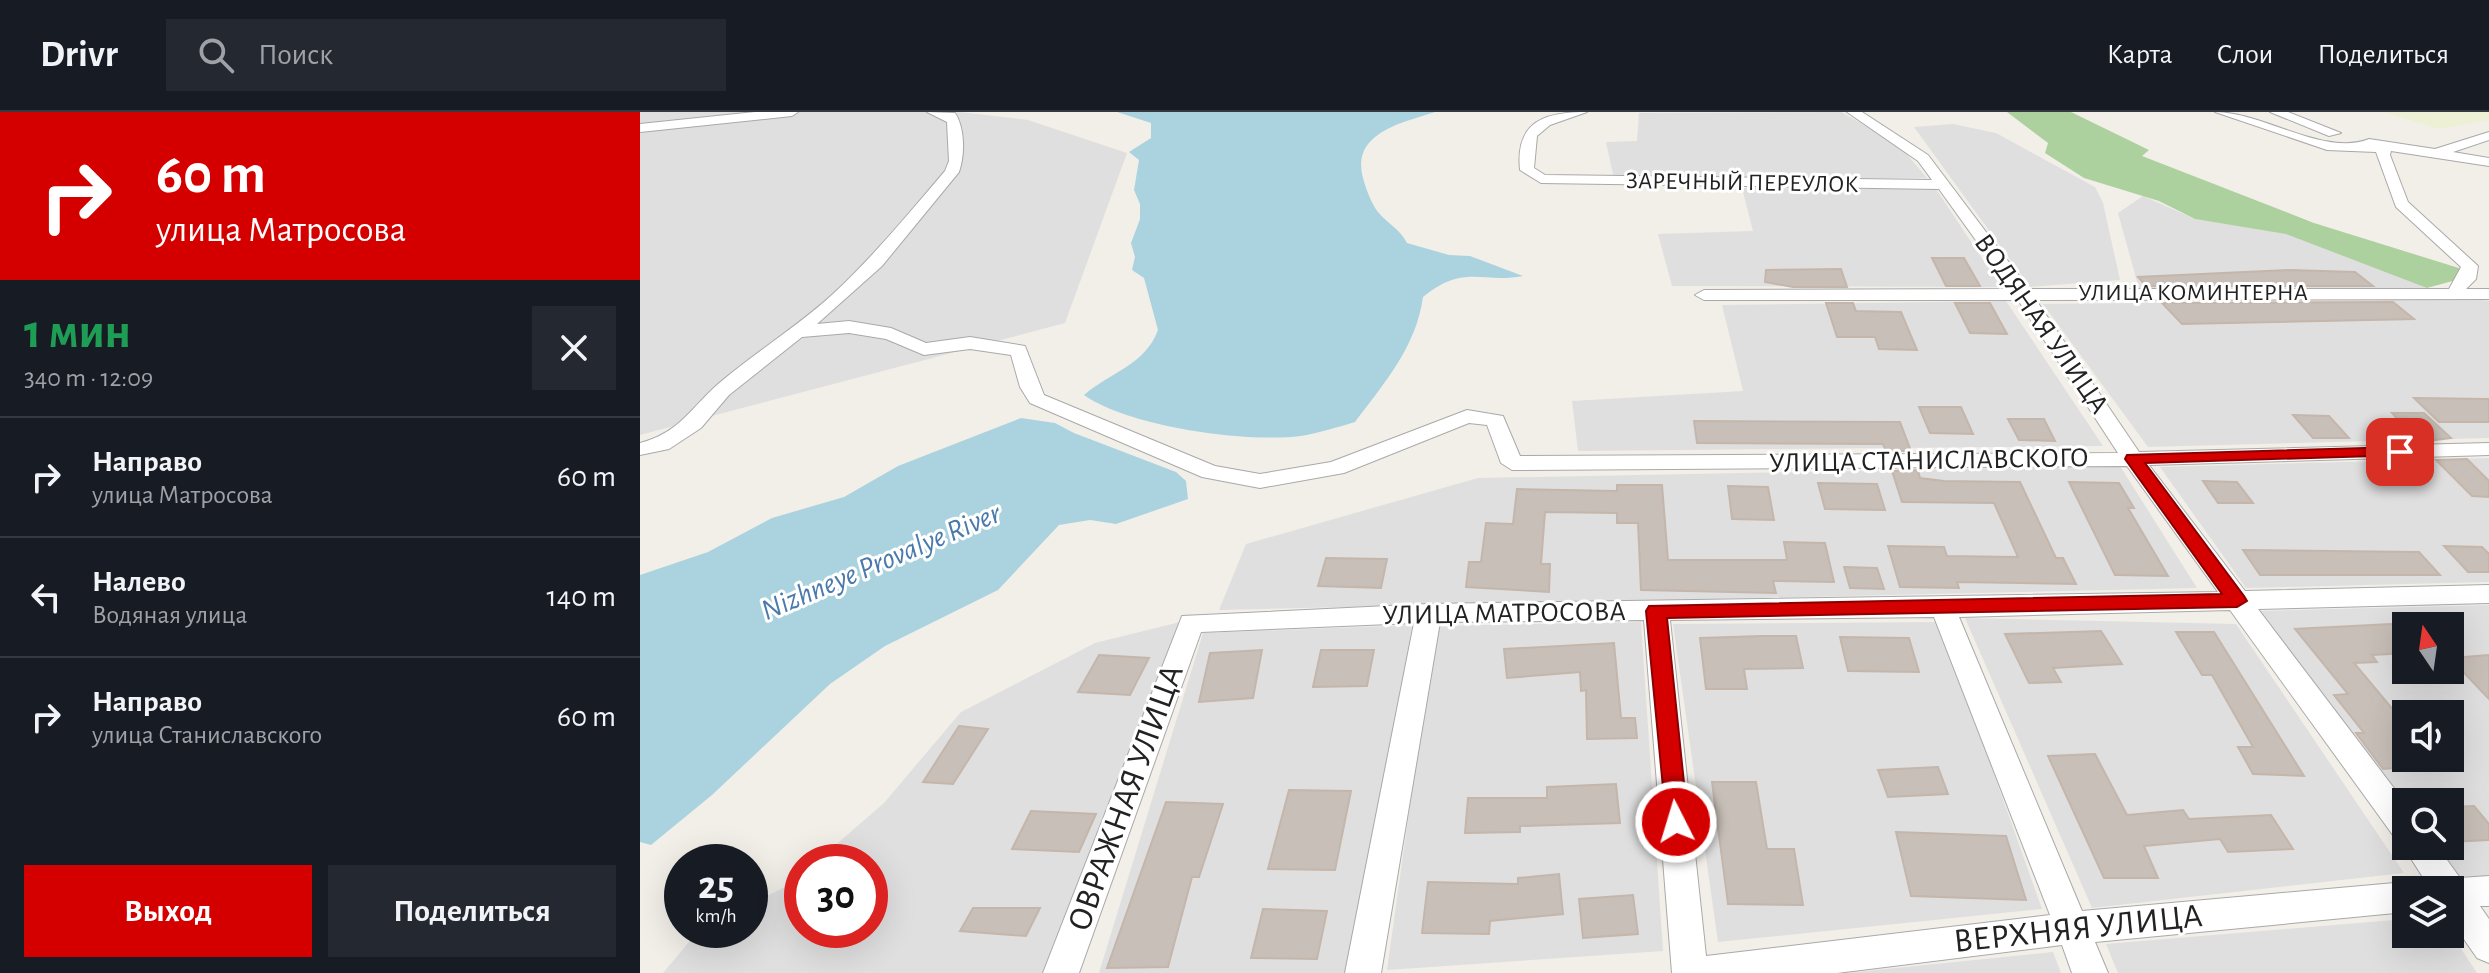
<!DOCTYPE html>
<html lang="ru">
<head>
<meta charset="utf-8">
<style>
  :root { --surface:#171b24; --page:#242831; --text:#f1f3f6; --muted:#9ea1a6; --line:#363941; --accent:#d40000 }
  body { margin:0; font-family:"Alegreya Sans",sans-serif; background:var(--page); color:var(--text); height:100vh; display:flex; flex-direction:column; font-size:30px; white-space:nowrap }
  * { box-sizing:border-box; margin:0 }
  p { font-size:26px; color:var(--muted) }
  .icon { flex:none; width:44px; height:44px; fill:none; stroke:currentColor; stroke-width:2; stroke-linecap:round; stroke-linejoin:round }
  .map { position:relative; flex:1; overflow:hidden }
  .sheet { display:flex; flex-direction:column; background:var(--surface); width:640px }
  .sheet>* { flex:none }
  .top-card { background:#d40000; color:#fff; overflow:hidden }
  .needle { width:52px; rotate:347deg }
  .fabs { position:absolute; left:1752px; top:500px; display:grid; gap:16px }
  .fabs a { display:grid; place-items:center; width:72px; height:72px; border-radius:0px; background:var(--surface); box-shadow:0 8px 32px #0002; font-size:40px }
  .speed { position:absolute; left:24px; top:732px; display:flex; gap:16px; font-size:40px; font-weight:700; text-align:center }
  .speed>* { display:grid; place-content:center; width:104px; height:104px; border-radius:50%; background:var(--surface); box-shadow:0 8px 32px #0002; line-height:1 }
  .speed small { font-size:20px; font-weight:400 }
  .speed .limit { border:12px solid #d22; background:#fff; color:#111 }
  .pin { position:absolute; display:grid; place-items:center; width:68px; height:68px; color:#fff; margin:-34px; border-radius:16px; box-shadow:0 4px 12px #0006 }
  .me { position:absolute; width:88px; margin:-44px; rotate:355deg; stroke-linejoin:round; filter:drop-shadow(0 0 6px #0008) }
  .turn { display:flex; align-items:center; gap:28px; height:168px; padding:0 24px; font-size:36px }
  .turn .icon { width:104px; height:104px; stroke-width:2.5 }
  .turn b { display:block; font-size:56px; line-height:68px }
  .round { display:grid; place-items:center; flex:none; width:84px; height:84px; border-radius:0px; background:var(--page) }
  .headline { display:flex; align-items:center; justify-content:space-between; height:136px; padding:0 24px }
  h1 { font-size:48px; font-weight:700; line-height:60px; color:#1e9e55 }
  .primary-button { display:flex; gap:16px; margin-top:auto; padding:16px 24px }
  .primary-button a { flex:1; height:92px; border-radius:0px; background:var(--accent); color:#fff; font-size:32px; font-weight:700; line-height:92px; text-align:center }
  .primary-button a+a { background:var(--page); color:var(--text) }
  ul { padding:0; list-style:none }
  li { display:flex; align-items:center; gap:24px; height:120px; padding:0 24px; border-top:2px solid var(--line) }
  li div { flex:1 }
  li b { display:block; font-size:30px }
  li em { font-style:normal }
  header { display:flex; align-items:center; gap:48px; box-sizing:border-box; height:112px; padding:0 40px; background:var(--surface); border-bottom:2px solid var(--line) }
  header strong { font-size:38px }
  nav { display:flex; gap:44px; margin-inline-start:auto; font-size:28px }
  .search { width:560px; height:72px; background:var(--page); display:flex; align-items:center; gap:20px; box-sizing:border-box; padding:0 28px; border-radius:0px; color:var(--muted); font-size:30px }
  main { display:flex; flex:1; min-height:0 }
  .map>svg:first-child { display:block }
  .residential { fill:#e0dfdf; fill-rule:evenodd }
  .farmland { fill:#eef0d5 }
  .forest { fill:#add19e }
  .water { fill:#aad3df }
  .building { fill:#c7bfb8; stroke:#c4b6ab; stroke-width:2 }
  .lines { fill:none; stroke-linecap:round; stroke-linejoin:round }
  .street-casing { stroke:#a9a9a9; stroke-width:2 }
  .street { fill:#fff; fill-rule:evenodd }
  .route { fill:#d40000; stroke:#8a0000; stroke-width:2 }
  .labels { text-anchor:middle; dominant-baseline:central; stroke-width:6; stroke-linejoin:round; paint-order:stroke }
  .far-street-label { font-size:24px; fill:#222; stroke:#fff }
  .street-label { font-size:28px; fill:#222; stroke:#fff }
  .water-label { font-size:30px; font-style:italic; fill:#4a7aab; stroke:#fff }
  .near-street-label { font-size:34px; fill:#222; stroke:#fff }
</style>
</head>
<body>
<header>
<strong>Drivr</strong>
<div class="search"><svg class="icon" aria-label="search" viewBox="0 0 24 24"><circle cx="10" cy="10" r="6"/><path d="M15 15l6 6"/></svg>Поиск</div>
<nav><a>Карта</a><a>Слои</a><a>Поделиться</a></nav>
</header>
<main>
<section class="sheet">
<div class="top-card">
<div class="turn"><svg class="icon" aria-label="right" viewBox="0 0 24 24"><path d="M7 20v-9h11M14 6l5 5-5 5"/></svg><div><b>60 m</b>улица Матросова</div></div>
</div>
<div class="headline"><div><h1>1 мин</h1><p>340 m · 12:09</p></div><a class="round"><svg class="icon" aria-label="close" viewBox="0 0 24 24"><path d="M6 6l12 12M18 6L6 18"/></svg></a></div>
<ul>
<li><svg class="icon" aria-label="right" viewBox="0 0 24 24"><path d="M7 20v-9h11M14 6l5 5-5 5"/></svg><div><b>Направо</b><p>улица Матросова</p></div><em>60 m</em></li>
<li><svg class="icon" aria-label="left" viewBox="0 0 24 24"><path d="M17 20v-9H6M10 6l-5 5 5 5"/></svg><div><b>Налево</b><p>Водяная улица</p></div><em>140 m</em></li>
<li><svg class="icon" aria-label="right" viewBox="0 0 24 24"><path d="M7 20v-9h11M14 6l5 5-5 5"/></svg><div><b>Направо</b><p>улица Станиславского</p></div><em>60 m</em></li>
</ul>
<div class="primary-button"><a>Выход</a><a>Поделиться</a></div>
</section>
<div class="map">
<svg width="1849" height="861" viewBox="0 0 1849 861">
  <rect width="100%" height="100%" fill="#f2efe9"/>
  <g class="residential">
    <polygon points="0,0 320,0 388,8 487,41 425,211 0,323"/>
    <polygon points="1201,0 1258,32 1287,66 974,67 966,30 997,29 999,1"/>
    <polygon points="1313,12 1356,21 1455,75 1463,91 1480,168 1390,175 1274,15"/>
    <polygon points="1102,76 1296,77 1361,175 1032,174 1018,122 1113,119"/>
    <polygon points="1503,84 1555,107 1646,121 1680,132 1787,176 1499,177 1478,101"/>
    <polygon points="1837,187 1849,189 1849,326 1508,335 1403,192"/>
    <polygon points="1366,189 1463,334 938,339 932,289 1103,279 1082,193"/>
    <polygon points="1849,346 1849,470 1606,476 1520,355"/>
    <polygon points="1480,354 1557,476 579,498 606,432 838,366"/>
    <path d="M1849 493V764L1818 765 1795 734H1810V690H1766V696L1617 499ZM1766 514H1810V558H1766ZM1766 602H1810V646H1766Z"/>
    <polygon points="1325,506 1596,512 1764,761 1452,796"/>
    <polygon points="544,509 407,861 23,861 59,818 110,818 110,792 151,772 162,763 162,818 230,818 230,750 176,750 244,691 321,600 455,531"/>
    <polygon points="1001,510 1023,839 747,858 795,514"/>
    <polygon points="1300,510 1402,797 1078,830 1033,512"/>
    <polygon points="772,513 717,861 459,861 563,521"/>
    <polygon points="1766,807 1766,822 1810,820 1837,861 1478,861 1466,832"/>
    <polygon points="1413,840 1421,861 1206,861"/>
  </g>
  <polygon class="farmland" points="1743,0 1849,0 1849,8 1799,17"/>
  <polygon class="forest" points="1367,0 1431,0 1509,38 1502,44 1674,111 1838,162 1787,176 1646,122 1555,107 1519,89 1444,66 1405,41 1408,31"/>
  <g class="water">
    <path d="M477 0H795C761 11 711 21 723 66 726 77 731 91 738 100 748 112 759 116 767 131L809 143 830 144 883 164C841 172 825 151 783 185 776 235 745 270 715 310 698 315 679 321 661 324 607 331 489 315 444 283 471 260 505 253 518 218L504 166 492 158 495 145 491 131 500 107V92L494 78 499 48 489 40 511 26V11Z"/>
    <polygon points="381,306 415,311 434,321 536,360 546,369 548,387 476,412 450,408 419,413 358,478 245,534 190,572 72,683 11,733 0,730 0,463 68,440 132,406 204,385 258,354"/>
  </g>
  <g class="building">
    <polygon points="1292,146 1324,146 1340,174 1306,174"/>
    <polygon points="1201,157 1207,175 1153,175 1125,170 1126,158"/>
    <polygon points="1650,158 1715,160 1733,174 1506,174 1498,165"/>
    <polygon points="1753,190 1774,207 1542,212 1522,191"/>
    <polygon points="1186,191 1213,191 1216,199 1261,200 1277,238 1239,237 1235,225 1197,225"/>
    <polygon points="1315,191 1350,191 1367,222 1330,221"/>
    <polygon points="1774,286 1849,287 1849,310 1799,310"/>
    <polygon points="1279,295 1321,295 1333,322 1290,321"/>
    <polygon points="1752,301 1784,301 1811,326 1779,330"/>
    <polygon points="1653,303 1689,304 1709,326 1673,326"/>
    <polygon points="1368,307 1404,307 1415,329 1379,328"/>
    <polygon points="1054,309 1260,310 1271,339 1246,339 1243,332 1057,331"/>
    <polygon points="1827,347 1849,369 1849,385 1832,384 1796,348"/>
    <polygon points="1278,358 1280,366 1304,369 1380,370 1416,446 1423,446 1436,472 1317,470 1319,476 1260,475 1248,434 1304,435 1307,444 1378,445 1354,391 1262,390 1252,359"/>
    <polygon points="1563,369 1597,370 1613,391 1578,391"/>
    <polygon points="1429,370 1479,371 1494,396 1488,396 1528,464 1475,463"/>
    <polygon points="1178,371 1237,372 1245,398 1185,397"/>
    <polygon points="977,373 1022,373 1028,448 1147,448 1144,430 1185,431 1194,470 1133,469 1136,481 1001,478 998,411 977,411 977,401 905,400 901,452 910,452 909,480 826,475 829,450 841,450 846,411 873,412 877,377 977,379"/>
    <polygon points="1088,374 1128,375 1134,408 1092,407"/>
    <polygon points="1804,434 1842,435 1849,442 1849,460 1828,460"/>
    <polygon points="1603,438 1779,440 1800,463 1620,463"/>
    <polygon points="686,446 747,447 741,476 678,474"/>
    <polygon points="1204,455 1237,456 1244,477 1210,476"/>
    <polygon points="1751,512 1766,528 1766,541 1732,543 1737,550 1714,551 1766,613 1766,655 1743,657 1716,621 1724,621 1694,583 1708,582 1655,517"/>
    <polygon points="1461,519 1482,552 1413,556 1421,570 1389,571 1365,522"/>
    <polygon points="1536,520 1574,520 1664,664 1613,662 1598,635 1613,635 1572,563 1562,563"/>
    <polygon points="1122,524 1156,524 1163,556 1104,557 1107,577 1066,577 1060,526"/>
    <polygon points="1200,525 1269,526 1279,560 1208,559"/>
    <polygon points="974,531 981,606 995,606 997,626 947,627 946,578 941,579 940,560 867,566 864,537"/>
    <polygon points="622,538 613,586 559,590 570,541"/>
    <polygon points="681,538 734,538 727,574 673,575"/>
    <polygon points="459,543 509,546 490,583 438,580"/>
    <polygon points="1849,543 1849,587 1810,546"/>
    <polygon points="319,614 348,617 313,672 283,670"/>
    <polygon points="1455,642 1487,703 1543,698 1549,707 1631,703 1653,737 1588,740 1580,727 1504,734 1518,766 1464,766 1408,644"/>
    <polygon points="1298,655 1308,682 1248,685 1238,658"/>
    <polygon points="1072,670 1116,670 1127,737 1154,737 1163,793 1088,792"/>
    <polygon points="976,672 980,711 880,714 880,720 825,721 828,686 907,686 907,675"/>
    <polygon points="649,678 711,679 695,758 628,757"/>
    <polygon points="526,690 583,692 559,765 552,765 528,855 467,856"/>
    <polygon points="1834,694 1849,712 1849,728 1810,730 1810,695"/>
    <polygon points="391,699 456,702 439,740 372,737"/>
    <polygon points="1256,720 1366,724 1386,788 1271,784"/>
    <polygon points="919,762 923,802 850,809 849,822 782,821 788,770 878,772 878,766"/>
    <polygon points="993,783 998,822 943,826 939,787"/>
    <polygon points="333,796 400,796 386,824 320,819"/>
    <polygon points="623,797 687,799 677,847 611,846"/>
  </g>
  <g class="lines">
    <defs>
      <g id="street">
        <polygon points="115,0 158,0 152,4 0,20 0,12"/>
        <path d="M287 0 315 1C325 16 325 43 319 60L242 154 177 212 209 209 251 216 286 231 330 225 385 234 404 283 575 354 620 362 691 350 827 298 863 304 880 344 1478 341 1378 188H1064L1055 183 1064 178 1371 177 1299 77 901 71 880 58C875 9 905 0 947 0L910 13 897 24 894 56 905 63 1292 68 1278 49 1207 0H1222L1288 43 1389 177H1809L1821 155 1756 95 1736 40 1687 38 1575 0C1623 0 1685 45 1729 27L1795 37 1849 20V28L1813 40 1849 46V54L1751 39 1750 43 1768 90 1838 154 1836 167 1826 177H1849V187L1396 188 1499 340 1849 331V343L1509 353 1605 479 1849 473V491L1618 497 1766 692V734H1797L1820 766 1849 764V794H1840L1849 807V851L1837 846 1810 807V778H1791L1763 734 1765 729 1755 726 1590 498 1319 505 1442 799 1766 770 1779 778H1766V800L1455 830 1468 861H1432L1422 833 1197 861H1032L1004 508 800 510 741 861H705L774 511 561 520 439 861H403L542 504 789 492 1578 480 1487 354 872 358 861 351 847 313 829 311 704 361 620 376 562 365 390 291 380 275 371 243 330 237 284 243 246 227 209 221 162 225 89 283 61 316 29 337 0 343V331C39 321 50 297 77 273 114 241 157 215 193 182 234 144 269 101 305 59L309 49 307 10ZM1294 505 1410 803 1066 844 1030 508Z"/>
        <polygon points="1630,0 1648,0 1701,21 1689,24"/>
      </g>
    </defs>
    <use href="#street" class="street-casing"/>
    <use href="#street" class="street"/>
  </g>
  <polygon class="route" points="1760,335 1766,336 1766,343 1505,351 1604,484 1607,489 1597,495 1027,506 1048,710 1044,717 1036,720 1027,717 1006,499 1009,494 1582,482 1485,347 1487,343"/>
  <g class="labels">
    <g class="far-street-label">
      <text transform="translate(1102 71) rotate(1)">ЗАРЕЧНЫЙ ПЕРЕУЛОК</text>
      <text x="1553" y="181">УЛИЦА КОМИНТЕРНА</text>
    </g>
    <g class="street-label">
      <text transform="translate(1401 212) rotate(55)">ВОДЯНАЯ УЛИЦА</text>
      <text transform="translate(1289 349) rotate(-1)">УЛИЦА СТАНИСЛАВСКОГО</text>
      <text transform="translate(864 502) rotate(-1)">УЛИЦА МАТРОСОВА</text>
    </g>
    <g class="water-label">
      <text transform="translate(241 450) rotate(-23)">Nizhneye Provalye River</text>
    </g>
    <g class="near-street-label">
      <text transform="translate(486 686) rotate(-70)">ОВРАЖНАЯ УЛИЦА</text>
      <text transform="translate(1438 817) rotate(-6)">ВЕРХНЯЯ УЛИЦА</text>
    </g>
  </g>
</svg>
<div class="fabs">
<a><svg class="needle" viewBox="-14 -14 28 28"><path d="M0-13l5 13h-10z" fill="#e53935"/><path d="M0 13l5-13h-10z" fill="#9ea1a6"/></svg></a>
<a><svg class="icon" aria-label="sound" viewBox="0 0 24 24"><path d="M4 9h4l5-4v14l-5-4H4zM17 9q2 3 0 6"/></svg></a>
<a><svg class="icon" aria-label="search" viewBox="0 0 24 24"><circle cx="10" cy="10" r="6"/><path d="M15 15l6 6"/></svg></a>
<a><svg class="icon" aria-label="layers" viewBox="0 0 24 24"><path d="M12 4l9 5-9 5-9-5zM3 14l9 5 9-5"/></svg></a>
</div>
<div class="speed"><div>25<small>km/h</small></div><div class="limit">30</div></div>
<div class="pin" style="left:1760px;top:340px;background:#d93025"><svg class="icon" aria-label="arrive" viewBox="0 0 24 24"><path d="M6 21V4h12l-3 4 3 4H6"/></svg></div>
<svg class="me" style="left:1036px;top:710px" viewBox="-20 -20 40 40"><circle r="17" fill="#d40000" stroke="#fff" stroke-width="3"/><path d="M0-11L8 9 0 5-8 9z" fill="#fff"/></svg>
</div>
</main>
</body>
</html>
